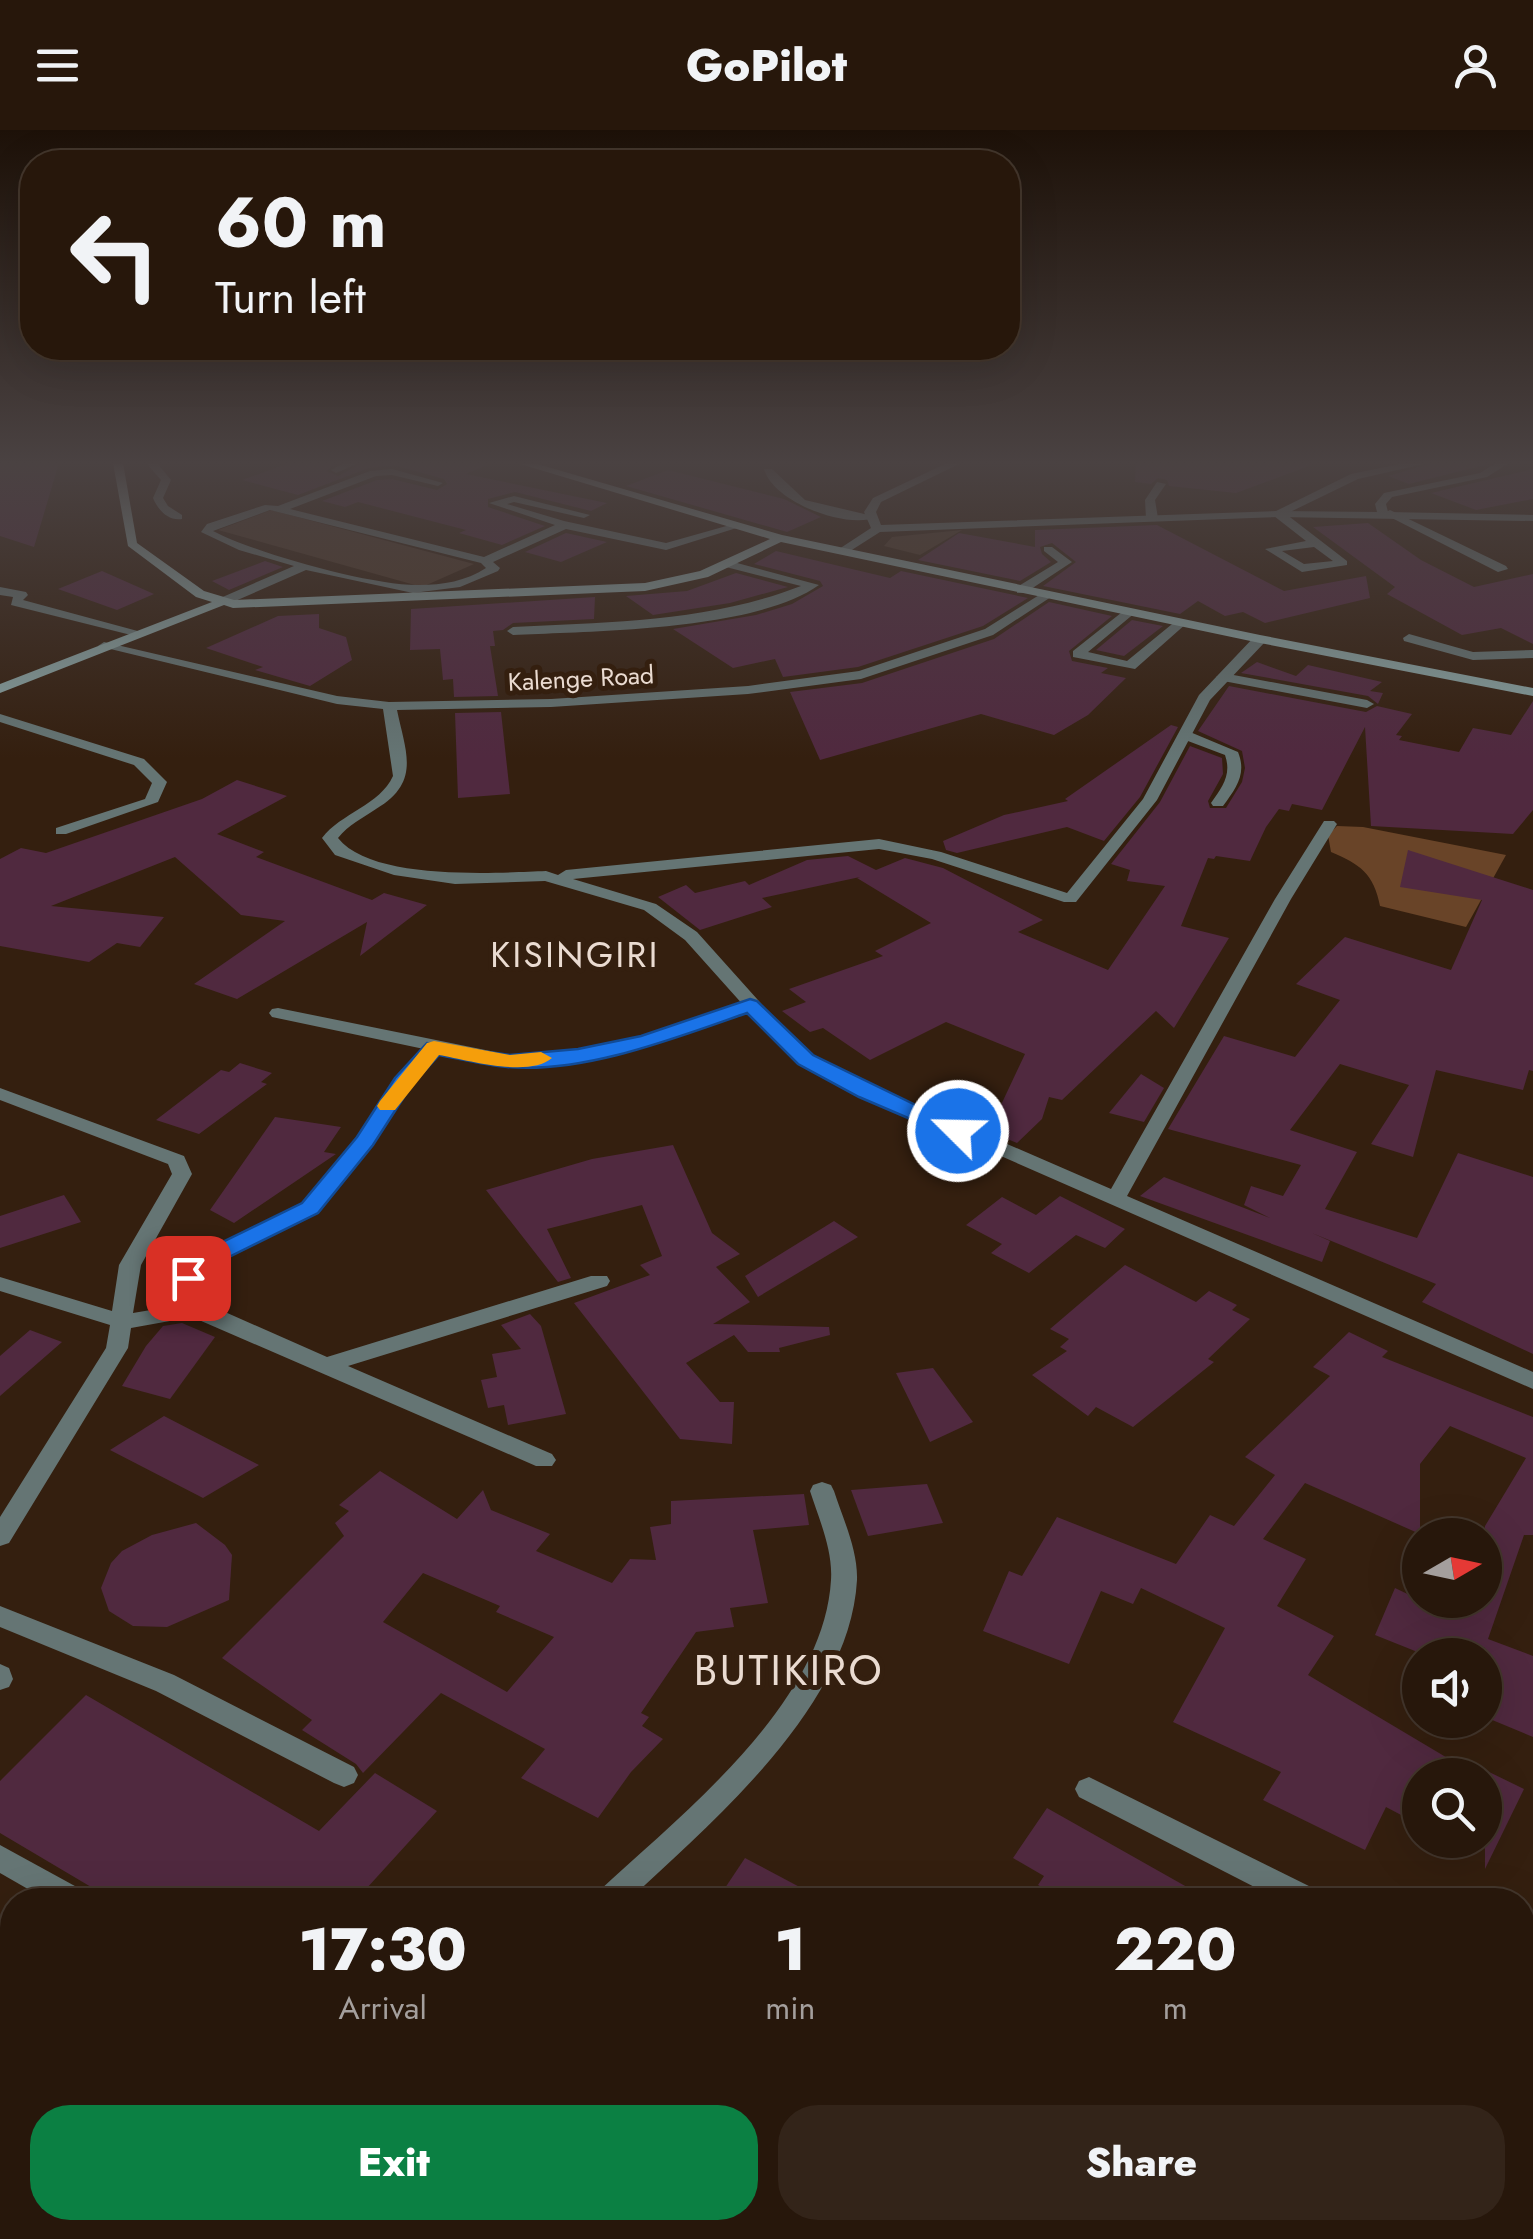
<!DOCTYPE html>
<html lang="en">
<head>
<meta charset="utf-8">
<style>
  :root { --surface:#27170b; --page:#332419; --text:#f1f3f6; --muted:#a49f9d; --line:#43362c; --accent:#0b8043 }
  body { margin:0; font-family:Jost,sans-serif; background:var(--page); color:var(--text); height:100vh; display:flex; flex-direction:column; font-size:38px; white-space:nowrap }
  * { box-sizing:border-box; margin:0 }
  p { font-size:32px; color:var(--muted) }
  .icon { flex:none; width:55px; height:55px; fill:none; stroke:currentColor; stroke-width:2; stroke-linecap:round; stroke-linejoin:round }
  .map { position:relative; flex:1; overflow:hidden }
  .side { position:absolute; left:0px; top:1758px; width:1535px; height:352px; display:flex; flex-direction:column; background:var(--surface); border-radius:40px 40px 0 0; box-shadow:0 10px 40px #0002,0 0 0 2px var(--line) }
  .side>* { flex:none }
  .top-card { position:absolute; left:20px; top:20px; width:1000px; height:210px; border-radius:40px; box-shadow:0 10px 40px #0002,0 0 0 2px var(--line); background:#27170b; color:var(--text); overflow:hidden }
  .needle { width:65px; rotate:81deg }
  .fabs { position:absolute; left:1402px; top:1388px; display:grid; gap:20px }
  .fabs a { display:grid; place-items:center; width:100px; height:100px; border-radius:50%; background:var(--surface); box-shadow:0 10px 40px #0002,0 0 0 2px var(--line); font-size:50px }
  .pin { position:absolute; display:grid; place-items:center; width:85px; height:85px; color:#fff; margin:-42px; border-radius:20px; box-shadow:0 5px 15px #0006 }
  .me { position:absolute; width:110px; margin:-55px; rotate:293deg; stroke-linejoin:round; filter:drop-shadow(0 0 8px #0008) }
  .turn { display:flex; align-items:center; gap:35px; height:210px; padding:0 30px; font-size:45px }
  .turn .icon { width:130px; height:130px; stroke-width:2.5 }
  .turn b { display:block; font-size:70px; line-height:85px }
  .eta { display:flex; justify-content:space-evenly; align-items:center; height:170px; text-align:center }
  .eta b { font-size:60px; font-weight:800; line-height:70px }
  .button { display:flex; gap:20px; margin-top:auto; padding:20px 30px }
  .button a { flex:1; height:115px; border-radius:40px; background:var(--accent); color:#fff; font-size:40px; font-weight:800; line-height:115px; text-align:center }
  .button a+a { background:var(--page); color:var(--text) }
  header { display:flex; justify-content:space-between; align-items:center; height:130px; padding:0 30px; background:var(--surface); font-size:45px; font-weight:800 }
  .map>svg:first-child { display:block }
  .green { fill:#4e3828 }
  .forest { fill:#694428 }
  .building { fill:#50293f; fill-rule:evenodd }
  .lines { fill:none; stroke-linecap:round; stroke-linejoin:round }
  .service { fill:#657574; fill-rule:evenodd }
  .minor { fill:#657574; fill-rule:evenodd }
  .secondary { fill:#89a3a2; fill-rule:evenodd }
  .route { fill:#1a73e8; stroke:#114b97; stroke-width:2.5 }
  .slow { fill:#f59e0b }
  .labels { text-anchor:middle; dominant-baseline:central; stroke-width:10; stroke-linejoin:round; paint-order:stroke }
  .far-street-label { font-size:25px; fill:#eadbd1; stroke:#341f0f }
  .quarter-label { font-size:35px; letter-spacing:2.5px; fill:#eadbd1; stroke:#341f0f }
  .near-quarter-label { font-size:42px; letter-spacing:2.5px; fill:#eadbd1; stroke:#341f0f }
</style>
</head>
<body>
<header><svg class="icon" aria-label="menu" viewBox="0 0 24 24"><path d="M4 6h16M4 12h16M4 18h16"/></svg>GoPilot<svg class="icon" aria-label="person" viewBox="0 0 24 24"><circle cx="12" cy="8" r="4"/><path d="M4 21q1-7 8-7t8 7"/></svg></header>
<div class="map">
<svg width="1533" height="2109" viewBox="0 0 1533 2109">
  <rect width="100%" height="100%" fill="#341f0f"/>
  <g class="green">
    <polygon points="271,380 474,434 422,457 218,400"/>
    <polygon points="962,400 920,425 884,416 892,407"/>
  </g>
  <path class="forest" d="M1337 696 1363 697 1506 725 1466 797 1380 776C1374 744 1360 734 1331 722L1328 705Z"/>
  <g class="building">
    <polygon points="0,333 59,333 34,417 0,406"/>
    <polygon points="289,333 336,333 327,341 338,346 362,333 492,333 466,344 607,373 591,381 515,362 488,369 488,377 545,396 502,415 459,403 466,400 358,372 345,377 322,371 377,350 392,349 437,360 447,354 444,349 393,335 369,338 298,365 242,350"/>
    <polygon points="1136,333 1309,333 1309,336 1236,363 1169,356 1167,350 1158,348 1151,354 1135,352"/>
    <polygon points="1432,333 1485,333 1485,335 1409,354 1388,346"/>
    <polygon points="1533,339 1533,369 1476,380 1431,363"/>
    <polygon points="668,340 784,369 821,387 787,402 626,356"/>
    <polygon points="1368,393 1421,430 1474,457 1533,444 1533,514 1501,498 1462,505 1387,464 1395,457 1313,397"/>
    <polygon points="1157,395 1284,461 1366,446 1370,468 1265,493 1243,482 1225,486 1198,471 1180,484 1043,456 1076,432 1052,413 1040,417 1042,424 1051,432 1020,451 918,430 959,403 1035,417 1035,400"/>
    <polygon points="566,403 607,412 561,432 525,422"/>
    <polygon points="776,421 890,448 901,441 1028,468 983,496 858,537 783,547 775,529 733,538 673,499 756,485 792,474 823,456 820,451 754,434"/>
    <polygon points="265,431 283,437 229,460 212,451"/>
    <polygon points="102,441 154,464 117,480 58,459"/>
    <polygon points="736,443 788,457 730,473 653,485 626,466 687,461"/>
    <polygon points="595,467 594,489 513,493 503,500 493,501 495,516 490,516 498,566 454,567 453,549 443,550 440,519 410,520 411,479"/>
    <polygon points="1049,472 1112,486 1069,521 1072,531 1108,538 1101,543 1126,548 1088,585 1054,605 981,584 820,630 790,562 862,553 994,509"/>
    <polygon points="319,484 319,498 346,507 352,530 310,556 255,540 263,537 206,518 278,486"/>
    <polygon points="1132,490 1163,496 1124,526 1096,520"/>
    <polygon points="1257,532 1296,546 1308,535 1382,552 1370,561 1383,563 1378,574 1368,566 1241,543"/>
    <polygon points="1229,556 1366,582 1377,576 1412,584 1396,605 1402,606 1399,610 1459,622 1473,598 1511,605 1533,571 1533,680 1513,704 1371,696 1365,597 1322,680 1292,674 1289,681 1279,679 1266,697 1250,731 1216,726 1214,729 1208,728 1181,796 1229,808 1174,898 1156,881 1062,970 1049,967 1042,989 1017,1013 978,997 1000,977 1025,924 946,892 870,930 823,898 810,902 782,881 806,872 789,859 883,826 875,821 931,793 857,748 860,747 762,768 772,777 700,800 658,767 686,755 695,763 745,751 749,755 807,730 848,726 876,740 905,728 943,738 1043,790 1018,802 1108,840 1165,756 1127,751 1130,740 1111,734 1160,672 1190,616 1222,628 1223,644 1208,671 1210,678 1226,678 1242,652 1245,638 1242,621 1198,601"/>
    <polygon points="501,582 510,664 458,668 455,583"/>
    <polygon points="1171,595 1178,597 1140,667 1104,711 1067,697 957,723 946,720 943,711 1004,685 1068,671 1065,669"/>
    <polygon points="237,650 287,666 217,704 264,722 256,727 372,770 384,763 427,775 360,826 367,792 237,869 194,854 285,791 241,785 175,727 51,776 164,787 140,817 117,813 89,832 0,816 0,729 21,718 46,723 202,669"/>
    <polygon points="1408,720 1533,760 1533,941 1529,940 1523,960 1436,940 1413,1027 1371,1014 1409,955 1340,934 1290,1000 1357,1022 1325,1079 1417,1108 1458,1023 1533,1047 1533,1224 1422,1172 1436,1154 1312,1103 1330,1111 1322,1132 1140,1066 1164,1047 1270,1088 1244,1075 1251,1056 1283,1066 1301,1035 1168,999 1224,906 1295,927 1340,870 1296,854 1345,807 1451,840 1482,770 1400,757"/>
    <polygon points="240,933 272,943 261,952 267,954 199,1004 156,990 221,940 229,942"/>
    <polygon points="1141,944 1164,958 1144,992 1109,983"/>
    <polygon points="275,987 341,997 324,1022 336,1024 234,1093 210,1080"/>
    <polygon points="673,1015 712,1103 740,1124 716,1137 750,1172 713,1194 829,1197 830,1205 779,1218 780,1222 748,1222 734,1205 686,1233 720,1272 734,1272 732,1314 680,1309 574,1173 650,1145 640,1135 662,1126 642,1075 547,1099 571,1148 558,1152 486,1060 592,1029"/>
    <polygon points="64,1065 81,1092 0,1118 0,1086"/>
    <polygon points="1060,1066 1125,1099 1105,1118 1076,1105 1029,1143 991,1123 1002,1114 966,1095 1002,1067 1036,1085"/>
    <polygon points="834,1091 858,1107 758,1167 745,1146"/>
    <polygon points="1125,1135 1196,1172 1209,1161 1237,1175 1232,1180 1250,1189 1208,1229 1214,1232 1133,1297 1096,1277 1088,1286 1032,1245 1067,1221 1060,1217 1069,1209 1050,1199"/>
    <polygon points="530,1184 541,1196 566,1284 508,1295 504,1275 488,1278 481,1250 497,1247 492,1224 521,1219 501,1195"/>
    <polygon points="182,1193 215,1207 170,1269 122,1256 146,1216 163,1196"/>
    <polygon points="30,1200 62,1212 0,1266 0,1226"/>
    <polygon points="1349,1202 1388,1221 1382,1227 1533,1287 1533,1405 1524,1405 1488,1509 1533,1526 1533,1607 1485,1587 1485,1517 1482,1525 1425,1525 1375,1505 1395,1458 1420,1470 1485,1470 1485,1396 1526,1328 1450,1296 1420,1334 1420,1404 1305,1353 1263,1409 1306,1429 1277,1476 1334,1506 1308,1545 1476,1645 1420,1645 1420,1695 1386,1677 1365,1720 1263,1670 1281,1642 1173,1592 1225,1498 1141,1458 1133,1474 1101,1461 1069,1534 983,1501 1009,1441 1022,1446 1057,1387 1176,1434 1210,1385 1234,1396 1275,1345 1245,1327 1330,1246 1313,1237"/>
    <polygon points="933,1238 973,1292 930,1312 896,1243"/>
    <polygon points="164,1286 259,1335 203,1368 110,1320"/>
    <path d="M380 1341 457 1389 483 1360 491 1380 550 1404 536 1421 612 1453 630 1429 656 1430 650 1397 671 1394V1371L804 1364 809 1395 753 1400 768 1473 730 1478 734 1497 696 1502 641 1583 649 1587 642 1596 663 1609 631 1642 598 1688 521 1648 545 1619 441 1563 363 1643 356 1634 302 1600 312 1590 222 1528 344 1406 335 1393 349 1381 339 1375ZM423 1443 500 1476 496 1482 554 1507 507 1562 383 1492Z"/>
    <polygon points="927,1354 943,1393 868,1406 851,1360"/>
    <polygon points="196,1393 225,1415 232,1425 229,1470 167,1497 133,1496 109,1481 101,1458 111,1433 122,1421 152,1405"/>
    <polygon points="86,1565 319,1701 375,1643 437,1681 356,1770 113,1770 0,1703 0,1651"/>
    <polygon points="1485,1640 1524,1659 1485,1739"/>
    <polygon points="1047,1678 1210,1770 1065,1770 1038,1755 1044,1746 1013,1728"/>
    <polygon points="745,1728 824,1770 717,1770"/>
  </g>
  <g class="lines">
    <g class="service">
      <path d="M146 333H157L171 350 163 368 168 376 182 385V389C168 391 158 380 153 368L161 350Z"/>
      <polygon points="344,333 359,333 336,343 331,340"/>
      <path d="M1405 333H1428L1358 349 1286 384 1347 431V435L1302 442 1265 419 1306 411 1274 386V382L1351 344ZM1314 417 1333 431 1304 434 1282 421Z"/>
      <path d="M392 339 443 353 438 356 392 345 376 346 290 379 484 427 555 395 489 373 514 366 590 385 584 388 514 372 507 374 564 391 666 413 737 393 743 396 666 420 566 399 493 432 500 438 498 441 460 457 413 463 306 440 226 475H218V469L294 436 239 420 201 402 207 394 265 375 278 376 370 341ZM270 380 481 433 486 438C466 451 443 455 419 455 372 456 255 423 213 401Z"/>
      <path d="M764 339H772L805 370 877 387C847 400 773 372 764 339Z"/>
      <polygon points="1157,352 1166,354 1155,370 1158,388 1152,391 1146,388 1145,370"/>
      <polygon points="1390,380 1506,436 1508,439 1498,442 1386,385 1384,383"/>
      <polygon points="1044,417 1052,417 1072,432 1025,463 1017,463 1017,457 1058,432 1044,421"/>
      <polygon points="0,457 26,462 28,465 23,470 145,503 139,507 11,475 13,467 0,465"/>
      <polygon points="1126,479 1136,482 1088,522 1127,531 1177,490 1187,493 1135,539 1073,527 1073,521"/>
      <polygon points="1409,504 1473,522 1533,520 1533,528 1473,530 1404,511 1403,508"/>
      <polygon points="1223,543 1367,570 1374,574 1367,578 1218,550 1216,547"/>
      <path d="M1180 602H1190L1238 622C1247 644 1236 658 1223 676H1213L1211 673C1222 657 1232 645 1225 625L1180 608Z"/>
      <polygon points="750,870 756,871 759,875 756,879 652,915 577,931 510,937 440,922 410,956 372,1014 317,1082 213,1134 178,1173 162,1173 159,1168 199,1124 303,1074 358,1006 396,949 424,919 272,887 269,883 272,879 278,878 510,925 577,921 641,907"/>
      <polygon points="0,1476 174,1545 354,1637 358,1645 354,1653 344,1657 334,1653 156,1561 0,1497"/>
      <polygon points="0,1534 9,1538 13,1549 9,1557 0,1560"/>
      <polygon points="0,1715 84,1761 89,1770 47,1770 0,1743"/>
    </g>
    <g class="minor">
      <polygon points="947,333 961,333 881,372 876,382 881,395 1278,381 1377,382 1375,374 1384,363 1480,343 1496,333 1509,333 1487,347 1392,367 1386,374 1388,382 1533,385 1533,391 1278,387 880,402 847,423 839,423 839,419 871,398 864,382 873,368"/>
      <path d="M726 430 819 455C754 501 593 501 513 505L507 501 513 497C611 492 708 492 801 456L722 436 720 434Z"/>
      <path d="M1044 462 1054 465 993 505 861 549 748 564 551 577 397 580C406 623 421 652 376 679 363 688 348 695 338 708 372 751 495 743 546 741L558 745 566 740 879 709 941 722 1067 763 1143 669 1199 565 1255 506H1265V512L1210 570 1157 670 1076 772H1064L932 729 879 719 573 749 656 774 697 802 791 907 812 926 841 942 1111 1059 1275 769 1324 691H1334L1337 694 1291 769 1127 1066 1533 1242V1259L827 950 800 934 779 915 685 810 644 780 545 751 455 754 394 745 335 725 322 708C341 683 380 675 393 646L383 579 337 574 98 516 104 512 337 566 389 572 551 569 748 556 859 541 985 499Z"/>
      <polygon points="0,584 144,629 167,652 158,672 66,704 56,704 56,698 145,669 152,653 134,635 0,592"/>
      <polygon points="0,958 184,1026 192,1044 141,1135 133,1183 192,1173 225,1182 327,1227 591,1146 607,1146 610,1151 607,1156 348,1236 552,1324 556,1330 552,1336 536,1336 192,1187 131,1198 128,1218 9,1413 0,1416 0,1387 106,1218 110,1195 0,1161 0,1147 112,1181 119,1135 172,1044 168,1034 0,970"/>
      <path d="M822 1352 831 1355 834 1361C843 1389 858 1420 857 1450 850 1576 715 1689 629 1770H594L599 1761C683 1683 824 1573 831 1450 833 1420 819 1389 810 1361L813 1355Z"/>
      <polygon points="1089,1647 1319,1761 1324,1770 1280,1770 1079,1667 1075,1659 1079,1651"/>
      <polygon points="1522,1863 1533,1867 1533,1897 1522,1893"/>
      <polygon points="242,2098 283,2098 278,2109 237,2109"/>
    </g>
    <polygon class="secondary" points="113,333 123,333 137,413 204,461 234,470 645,453 700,441 770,409 517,333 534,333 782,405 1260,505 1533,558 1533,566 1260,513 781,412 708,447 645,461 233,478 224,475 0,563 0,554 212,472 196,467 128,416"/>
  </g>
  <linearGradient id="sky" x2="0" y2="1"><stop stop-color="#1d1108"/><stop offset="0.53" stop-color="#4a4242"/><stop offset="1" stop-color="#4a4242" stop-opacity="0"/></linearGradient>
  <rect width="1533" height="628" fill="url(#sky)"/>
  <path class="route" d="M750 869 757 871 813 925 969 1001 966 1006H950L859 967 798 934 747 883C675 908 584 944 507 937 485 935 461 929 439 925L411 956 373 1015 318 1083 215 1134 197 1154 188 1156 176 1148 198 1124 302 1073 357 1007 395 948 427 913 510 925 578 919 641 906Z"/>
  <path class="slow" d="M434 911 510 925 541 922 552 928C529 948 467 930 439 925L395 980H380L377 976 380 971 427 913Z"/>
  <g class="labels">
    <g class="far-street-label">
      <text transform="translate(581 548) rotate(-3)">Kalenge Road</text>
    </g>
    <g class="quarter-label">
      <text x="575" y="825">KISINGIRI</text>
    </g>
    <g class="near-quarter-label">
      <text x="789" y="1540">BUTIKIRO</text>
    </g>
  </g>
</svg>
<div class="fabs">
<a><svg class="needle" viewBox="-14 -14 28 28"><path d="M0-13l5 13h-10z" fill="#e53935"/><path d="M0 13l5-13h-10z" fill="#a49f9d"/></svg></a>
<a><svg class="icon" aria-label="sound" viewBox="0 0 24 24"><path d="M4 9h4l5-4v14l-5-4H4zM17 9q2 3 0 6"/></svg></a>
<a><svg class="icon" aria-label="search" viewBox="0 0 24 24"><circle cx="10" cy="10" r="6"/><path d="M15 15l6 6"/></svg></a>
</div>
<div class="pin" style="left:188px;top:1148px;background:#d93025"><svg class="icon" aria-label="arrive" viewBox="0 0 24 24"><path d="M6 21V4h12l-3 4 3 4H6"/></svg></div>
<svg class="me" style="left:958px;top:1001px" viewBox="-20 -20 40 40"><circle r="17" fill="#1a73e8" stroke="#fff" stroke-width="3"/><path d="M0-11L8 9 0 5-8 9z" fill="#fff"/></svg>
<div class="top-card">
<div class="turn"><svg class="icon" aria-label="left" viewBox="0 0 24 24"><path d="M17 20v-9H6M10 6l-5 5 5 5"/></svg><div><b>60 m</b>Turn left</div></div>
</div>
<section class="side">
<div class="eta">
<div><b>17:30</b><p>Arrival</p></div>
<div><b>1</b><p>min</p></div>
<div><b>220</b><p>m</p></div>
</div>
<div class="button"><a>Exit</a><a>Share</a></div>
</section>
</div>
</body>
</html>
